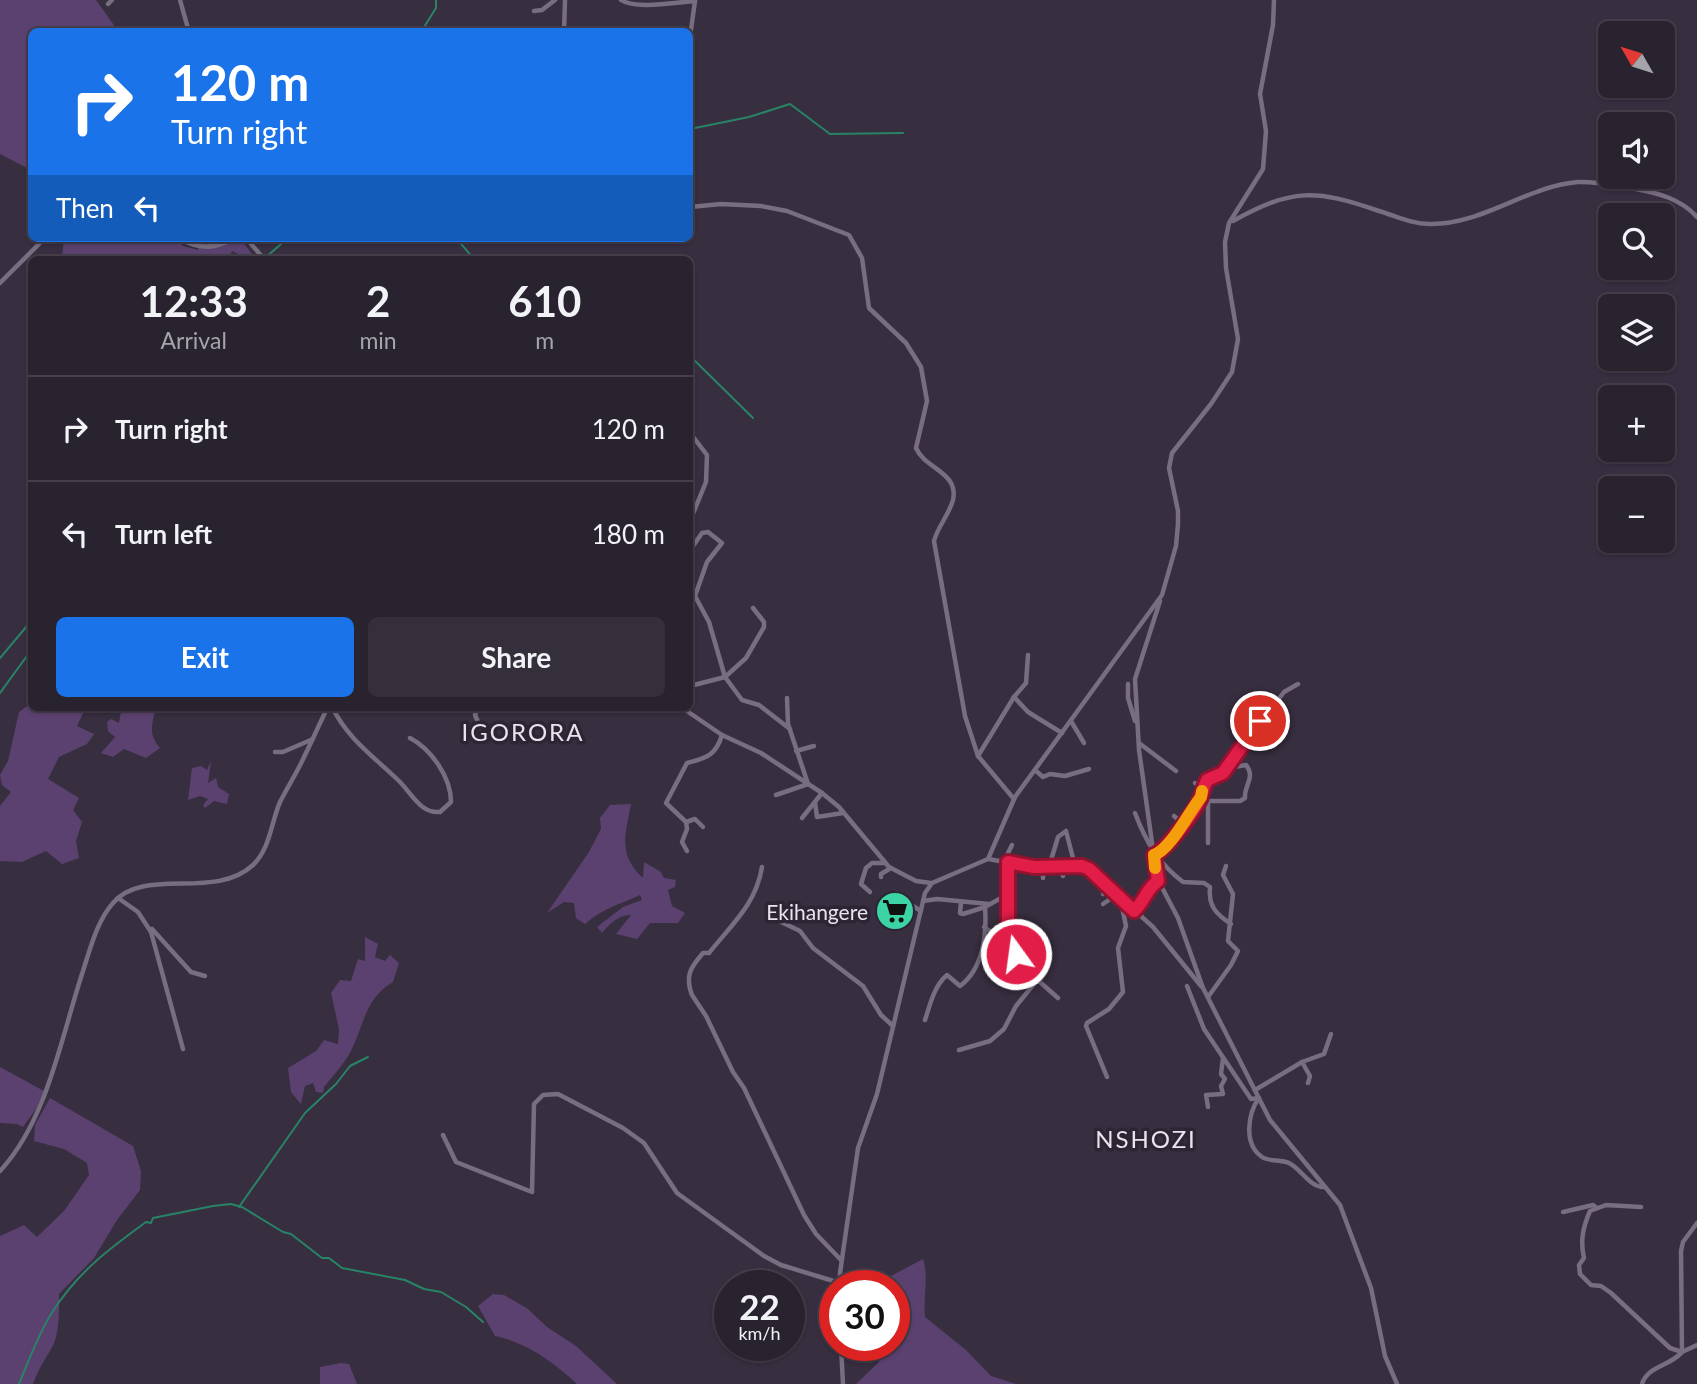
<!DOCTYPE html>
<html lang="en">
<head>
<meta charset="utf-8">
<style>
  :root { --surface:#29222f; --page:#352f3b; --text:#f1f3f6; --muted:#a5a4aa; --line:#453f4b; --accent:#1a73e8 }
  body { margin:0; font-family:Lato,sans-serif; background:var(--page); color:var(--text); height:100vh; display:flex; flex-direction:column; font-size:26px; white-space:nowrap }
  * { box-sizing:border-box; margin:0 }
  p { font-size:23px; color:var(--muted) }
  .icon { flex:none; width:38px; height:38px; fill:none; stroke:currentColor; stroke-width:2; stroke-linecap:round; stroke-linejoin:round }
  .map { position:relative; flex:1; overflow:hidden }
  .side { position:absolute; left:28px; top:256px; width:665px; height:455px; display:flex; flex-direction:column; background:var(--surface); border-radius:10px; box-shadow:0 2px 5px #0004,0 0 0 2px var(--line) }
  .side>* { flex:none }
  .guide { position:absolute; left:28px; top:28px; width:665px; height:214px; border-radius:10px; box-shadow:0 2px 5px #0004,0 0 0 2px var(--line); background:#1a73e8; color:#fff; overflow:hidden }
  .needle { width:46px; rotate:309deg }
  .tools { position:absolute; left:1598px; top:21px; display:grid; gap:14px }
  .tools a { display:grid; place-items:center; width:77px; height:77px; border-radius:10px; background:var(--surface); box-shadow:0 2px 5px #0004,0 0 0 2px var(--line); font-size:35px }
  .speed { position:absolute; left:714px; top:1270px; display:flex; gap:14px; font-size:35px; font-weight:700; text-align:center }
  .speed>* { display:grid; place-content:center; width:91px; height:91px; border-radius:50%; background:var(--surface); box-shadow:0 2px 5px #0004,0 0 0 2px var(--line); line-height:1 }
  .speed small { font-size:18px; font-weight:400 }
  .speed .limit { border:10px solid #d22; background:#fff; color:#111 }
  .pin { position:absolute; display:grid; place-items:center; width:60px; height:60px; color:#fff; margin:-30px; border:4px solid #fff; border-radius:50%; box-shadow:0 2px 7px #0007 }
  .me { position:absolute; width:77px; margin:-38px; rotate:346deg; stroke-linejoin:round; filter:drop-shadow(0 0 5px #0008) }
  .turn { display:flex; align-items:center; gap:24px; height:147px; padding:0 28px; font-size:32px }
  .turn .icon { width:91px; height:91px; stroke-width:2.5 }
  .turn b { display:block; font-size:49px; line-height:60px }
  .then { display:flex; align-items:center; height:66px; padding:0 28px; background:#0003; gap:14px; font-size:26px }
  .eta { display:flex; justify-content:space-evenly; align-items:center; height:119px; text-align:center }
  .eta b { font-size:42px; font-weight:700; line-height:49px }
  .primary-button { display:flex; gap:14px; margin-top:auto; padding:14px 28px }
  .primary-button a { flex:1; height:80px; border-radius:10px; background:var(--accent); color:#fff; font-size:28px; font-weight:700; line-height:80px; text-align:center }
  .primary-button a+a { background:var(--page); color:var(--text) }
  ul { padding:0; list-style:none }
  li { display:flex; align-items:center; gap:21px; height:105px; padding:0 28px; border-top:2px solid var(--line) }
  li div { flex:1 }
  li b { display:block; font-size:26px }
  li em { font-style:normal }
  .map>svg:first-child { display:block }
  .green { fill:#5b4170 }
  .lines { fill:none; stroke-linecap:round; stroke-linejoin:round }
  .stream { stroke:#288466; stroke-width:2 }
  .street { stroke:#786e81; stroke-width:4.5 }
  .route-casing { stroke:#92132f; stroke-width:18 }
  .route { stroke:#e11d48; stroke-width:12 }
  .slow { stroke:#f59e0b; stroke-width:12 }
  .labels { text-anchor:middle; dominant-baseline:central; stroke-width:7; stroke-linejoin:round; paint-order:stroke }
  .poi-label { font-size:21px; fill:#e9e3ee; stroke:#2d2534; text-anchor:end }
  .quarter-label { font-size:24px; letter-spacing:2px; fill:#e9e3ee; stroke:#2d2534 }
</style>
</head>
<body>
<div class="map">
<svg width="1697" height="1384" viewBox="0 0 1697 1384">
  <rect width="100%" height="100%" fill="#372e3f"/>
  <g class="green">
    <polygon points="0,0 96,0 118,31 32,32 31,170 0,154"/>
    <polygon points="64,238 175,238 183,246 198,250 197,238 240,238 254,257 249,259 232,251 229,259 62,259"/>
    <polygon points="31,703 32,707 86,707 77,726 94,734 87,744 59,757 48,779 79,798 73,810 82,822 76,841 79,858 62,864 46,851 22,862 0,861 0,806 11,792 2,785 0,775 8,761 19,712"/>
    <path d="M122 707H156C152 724 148 734 160 748L146 758 124 749 113 757 101 753 115 737 108 731 107 722 111 719 119 723 121 712 124 710Z"/>
    <polygon points="211,761 208,783 216,778 218,787 229,794 227,804 214,801 205,808 203,805 208,799 200,796 188,800 192,768 201,766 207,770"/>
    <path d="M631 804C625 835 618 855 643 878L644 862 661 872 664 878 676 880 675 887 668 890 672 906 685 913 678 923H650L637 939 616 934 631 915C620 914 609 924 602 933L597 927 623 907 642 900 640 895C619 905 603 908 585 924L576 918 574 903 564 902 547 913 589 852 601 829 600 818 610 805Z"/>
    <path d="M365 937 378 944 375 957 385 961 390 955 399 963 393 982C365 998 364 1025 351 1051 344 1064 333 1076 324 1087L323 1093 316 1092 313 1083 305 1086 301 1104 291 1092 288 1068 316 1051 324 1040 338 1044 339 1029 331 993 340 980 351 981 358 959 365 961Z"/>
    <polygon points="0,1067 44,1091 36,1109 23,1127 17,1124 0,1123"/>
    <path d="M50 1098 133 1146 141 1171 140 1190 117 1220 94 1258 59 1294C59 1310 60 1335 51 1349 44 1361 38 1370 33 1384H0V1236L24 1225 37 1237 64 1211 89 1175 87 1163 64 1149 34 1141 35 1125Z"/>
    <path d="M923 1259C929 1278 923 1297 925 1317L966 1350 991 1376 1016 1384H856L879 1362 884 1346H894V1286H872Z"/>
    <path d="M493 1294 504 1295 528 1309 547 1327 576 1346 617 1384H577C555 1363 526 1342 495 1336L478 1306Z"/>
    <polygon points="341,1363 349,1364 357,1384 320,1384 320,1367"/>
  </g>
  <g class="lines">
    <g class="stream">
      <polyline points="421,32 436,8 436,0"/>
      <polyline points="690,129 749,117 790,104 830,134 903,133"/>
      <polyline points="456,238 474,259"/>
      <polyline points="265,258 288,238"/>
      <polyline points="690,356 753,418"/>
      <polyline points="0,658 32,620"/>
      <polyline points="0,693 32,649"/>
      <polyline points="239,1207 305,1113 336,1084 350,1066 368,1057"/>
      <path d="M19 1384C29 1360 39 1332 53 1311 79 1271 109 1249 146 1222L151 1223 153 1218 213 1206 231 1204 242 1207 283 1232 291 1234 322 1258H329L342 1268 405 1280 424 1289 441 1292 466 1307 483 1322"/>
    </g>
    <g class="street">
      <polyline points="180,0 189,32"/>
      <path d="M621 0C636 10 677 2 695 1"/>
      <polyline points="108,4 112,0"/>
      <polyline points="534,11 542,10 555,0"/>
      <polyline points="564,32 565,0"/>
      <polyline points="690,37 695,1"/>
      <path d="M690 207 721 204 761 206 787 211 849 235 862 258 869 308 906 343 921 367 927 401 916 448C925 469 959 472 953 500 949 515 938 526 934 541L965 716 978 756 1014 799"/>
      <path d="M1233 221C1293 188 1315 189 1379 211 1396 216 1411 224 1430 224 1482 225 1527 186 1578 182 1596 181 1617 186 1636 189 1658 193 1681 199 1697 217"/>
      <path d="M178 238C198 249 214 250 234 238"/>
      <polyline points="246,238 264,259"/>
      <polyline points="0,283 45,238"/>
      <polyline points="690,521 706,482 707,455 694,438"/>
      <polyline points="1160,601 1135,679 1139,750 1157,878 1178,918 1203,988 1270,1120 1340,1205 1371,1288 1385,1356 1397,1384"/>
      <polyline points="753,608 764,622 764,627 746,658 725,677 742,700 759,705 790,729"/>
      <polyline points="1128,684 1128,698 1135,721"/>
      <polyline points="690,686 725,677 709,622 695,596 707,562 722,543 708,532 702,533 691,549"/>
      <polyline points="1014,697 1028,712 1062,733"/>
      <path d="M332 707C348 739 373 756 398 780 411 792 420 814 440 812L451 802C451 777 431 749 410 738"/>
      <polyline points="478,707 475,715 482,731 483,742"/>
      <polyline points="681,707 722,735 761,753 822,793 839,807 889,867 916,881 931,883"/>
      <polyline points="1071,721 1084,743"/>
      <polyline points="1139,743 1176,771"/>
      <polyline points="796,751 814,746"/>
      <polyline points="275,752 283,752 313,739"/>
      <polyline points="978,756 1014,697 1026,683 1028,655"/>
      <polyline points="1035,770 1043,777 1050,774 1065,776 1089,769"/>
      <polyline points="1195,783 1203,788"/>
      <polyline points="776,795 808,784 788,724 787,698"/>
      <path d="M1203 801H1240L1245 798C1244 785 1256 777 1246 765L1228 768"/>
      <polyline points="815,802 817,817 843,813"/>
      <polyline points="1206,803 1208,804 1208,843"/>
      <path d="M1135 813C1146 842 1158 863 1183 882L1204 883 1210 887C1208 906 1216 914 1231 924"/>
      <polyline points="1174,816 1182,823"/>
      <polyline points="802,818 822,793"/>
      <polyline points="686,822 695,819 703,827"/>
      <path d="M687 851 682 842 687 829 686 822 666 803 687 763C707 758 716 755 722 735"/>
      <path d="M1154 855C1166 851 1195 810 1201 797 1203 791 1204 785 1207 780L1223 773 1284 692 1298 684"/>
      <polyline points="988,859 1034,867 1082,866 1089,869 1153,927 1201,986"/>
      <polyline points="1059,866 1063,876"/>
      <path d="M762 867C756 904 732 924 709 953H703C690 968 685 976 692 995L706 1016 733 1072 744 1088 804 1215 816 1234 841 1260"/>
      <polyline points="1049,867 1058,837 1066,831 1075,866"/>
      <polyline points="881,877 881,874 891,868"/>
      <polyline points="1043,878 1043,867"/>
      <polyline points="870,892 861,884 866,868 872,863 885,863"/>
      <polyline points="897,893 899,902 908,903 921,911"/>
      <polyline points="1010,893 1008,942 1023,967 1058,998"/>
      <polyline points="1103,894 1109,888"/>
      <polyline points="118,898 138,912 151,932 183,1049"/>
      <polyline points="923,901 937,899 989,904"/>
      <polyline points="961,903 960,913 963,914 985,907 1010,893 1008,853 1012,845"/>
      <polyline points="1103,904 1116,895"/>
      <path d="M1134 911C1145 902 1146 889 1158 881"/>
      <polyline points="777,920 800,931 813,948 863,986 881,1015 893,1026"/>
      <polyline points="984,927 993,933 999,946 1008,942"/>
      <polyline points="152,929 191,972 205,976"/>
      <polyline points="998,980 1020,962"/>
      <path d="M1187 986 1204 1029 1251 1099 1259 1098C1248 1113 1243 1144 1262 1157 1269 1162 1281 1159 1289 1163 1301 1169 1310 1187 1323 1187"/>
      <polyline points="1208,997 1231,965 1238,951 1228,941 1233,894 1223,875 1226,866"/>
      <path d="M925 1020C930 1005 934 986 947 975L960 986C983 969 987 935 985 907"/>
      <polyline points="959,1050 990,1041 1004,1029 1016,1006 1038,979"/>
      <polyline points="1302,1062 1324,1054 1331,1034"/>
      <polyline points="1107,1077 1086,1026 1087,1023 1109,1009 1123,992 1118,948 1126,926 1121,902"/>
      <polyline points="1255,1090 1302,1062 1310,1076 1308,1083"/>
      <polyline points="1208,1107 1206,1095 1223,1094 1221,1086 1225,1079 1221,1074 1223,1058"/>
      <polyline points="443,1135 456,1162 532,1192 534,1104 543,1095 558,1094 623,1128 644,1143 677,1193 764,1256 781,1265 840,1283"/>
      <path d="M0 1171C48 1119 61 1037 83 971 90 949 97 921 113 903 144 866 214 901 253 865 270 849 271 823 280 802 288 786 298 771 305 755 313 739 320 722 328 707"/>
      <path d="M1641 1207 1606 1205 1590 1211C1583 1227 1580 1241 1584 1258L1579 1265 1580 1274 1591 1285 1601 1286 1611 1293 1670 1348 1682 1352 1697 1345"/>
      <polyline points="1563,1212 1593,1205 1597,1208"/>
      <polyline points="840,1286 840,1273 858,1148 877,1094 925,893 932,883 988,859 1015,797 1162,595 1176,546 1178,524 1178,511 1169,468 1172,453 1211,404 1232,372 1238,339 1226,268 1225,242 1229,223 1263,169 1266,131 1260,94 1273,25 1274,0"/>
      <polyline points="841,1346 843,1384"/>
      <path d="M1642 1384C1647 1366 1671 1366 1682 1352L1681 1251 1683 1242 1697 1223"/>
    </g>
  </g>
  <g class="lines">
    <defs>
      <path id="route" d="M1016 954 1008 942V862L1034 867 1082 866 1089 869 1134 911C1145 901 1146 889 1158 881L1154 855C1166 851 1196 809 1201 797 1203 791 1204 786 1207 780L1223 773 1260 721"/>
    </defs>
    <use href="#route" class="route-casing"/>
    <use href="#route" class="route"/>
    <path class="slow" d="M1155 868 1154 855C1171 849 1189 812 1201 797L1202 791"/>
  </g>
  <defs>
    <symbol id="supermarket-disc" viewBox="-11 -11 22 22"><circle r="9.5" fill="#3cd4a4" stroke="#2d2534"/><path d="M-6-5.5h2.5l.6 2H6L4.5 2H-2.5L-4.4-4H-6ZM-1.5 3.2a1.3 1.3 0 1 0 .1 0ZM3 3.2a1.3 1.3 0 1 0 .1 0Z" fill="#111"/></symbol>
  </defs>
  <g fill-rule="evenodd">
    <use href="#supermarket-disc" x="873" y="889" width="44" height="44"/>
  </g>
  <g class="labels">
    <g class="poi-label">
      <text x="868" y="911">Ekihangere</text>
    </g>
    <g class="quarter-label">
      <text x="523" y="731">IGORORA</text>
      <text x="1146" y="1138">NSHOZI</text>
    </g>
  </g>
</svg>
<div class="tools">
<a><svg class="needle" viewBox="-14 -14 28 28"><path d="M0-13l5 13h-10z" fill="#e53935"/><path d="M0 13l5-13h-10z" fill="#a5a4aa"/></svg></a>
<a><svg class="icon" aria-label="sound" viewBox="0 0 24 24"><path d="M4 9h4l5-4v14l-5-4H4zM17 9q2 3 0 6"/></svg></a>
<a><svg class="icon" aria-label="search" viewBox="0 0 24 24"><circle cx="10" cy="10" r="6"/><path d="M15 15l6 6"/></svg></a>
<a><svg class="icon" aria-label="layers" viewBox="0 0 24 24"><path d="M12 4l9 5-9 5-9-5zM3 14l9 5 9-5"/></svg></a>
<a>+</a>
<a>−</a>
</div>
<div class="speed"><div>22<small>km/h</small></div><div class="limit">30</div></div>
<div class="pin" style="left:1260px;top:721px;background:#d93025"><svg class="icon" aria-label="arrive" viewBox="0 0 24 24"><path d="M6 21V4h12l-3 4 3 4H6"/></svg></div>
<svg class="me" style="left:1016px;top:954px" viewBox="-20 -20 40 40"><circle r="17" fill="#e11d48" stroke="#fff" stroke-width="3"/><path d="M0-11L8 9 0 5-8 9z" fill="#fff"/></svg>
<div class="guide">
<div class="turn"><svg class="icon" aria-label="right" viewBox="0 0 24 24"><path d="M7 20v-9h11M14 6l5 5-5 5"/></svg><div><b>120 m</b>Turn right</div></div>
<div class="then">Then<svg class="icon" aria-label="left" viewBox="0 0 24 24"><path d="M17 20v-9H6M10 6l-5 5 5 5"/></svg></div>
</div>
<section class="side">
<div class="eta">
<div><b>12:33</b><p>Arrival</p></div>
<div><b>2</b><p>min</p></div>
<div><b>610</b><p>m</p></div>
</div>
<ul>
<li><svg class="icon" aria-label="right" viewBox="0 0 24 24"><path d="M7 20v-9h11M14 6l5 5-5 5"/></svg><div><b>Turn right</b></div><em>120 m</em></li>
<li><svg class="icon" aria-label="left" viewBox="0 0 24 24"><path d="M17 20v-9H6M10 6l-5 5 5 5"/></svg><div><b>Turn left</b></div><em>180 m</em></li>
</ul>
<div class="primary-button"><a>Exit</a><a>Share</a></div>
</section>
</div>
</body>
</html>
